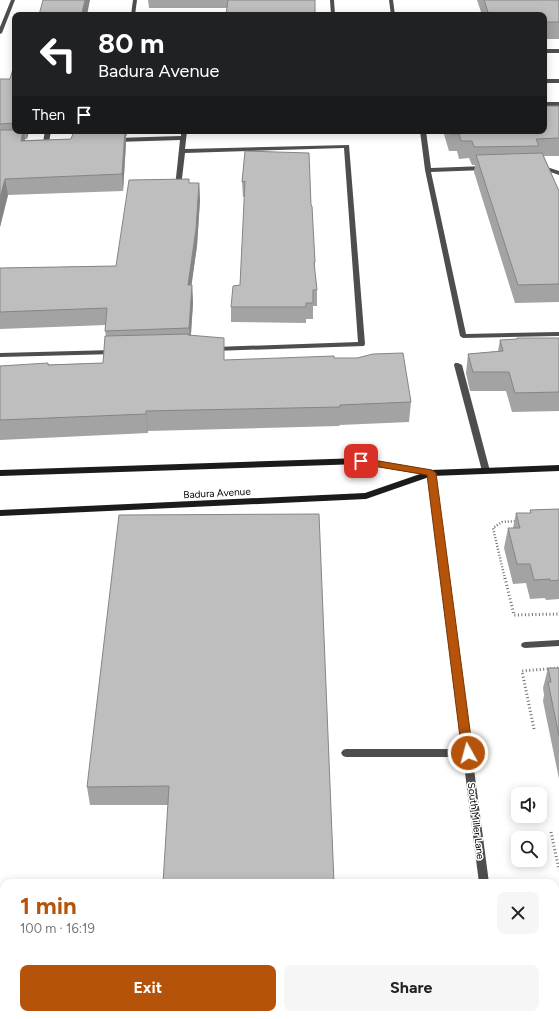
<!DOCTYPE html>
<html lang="en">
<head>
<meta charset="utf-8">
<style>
  :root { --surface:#fff; --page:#f6f6f6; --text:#202124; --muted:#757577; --accent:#b45309 }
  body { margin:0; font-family:Figtree,sans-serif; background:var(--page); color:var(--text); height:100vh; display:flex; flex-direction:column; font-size:15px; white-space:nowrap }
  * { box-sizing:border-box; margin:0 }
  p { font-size:13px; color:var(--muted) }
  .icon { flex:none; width:22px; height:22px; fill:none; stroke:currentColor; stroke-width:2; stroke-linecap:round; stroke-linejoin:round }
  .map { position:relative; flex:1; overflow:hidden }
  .details { position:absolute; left:0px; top:879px; width:559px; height:140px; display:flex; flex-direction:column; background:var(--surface); border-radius:12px 12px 0 0; box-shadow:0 2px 10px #0003 }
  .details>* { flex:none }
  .top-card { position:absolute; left:12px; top:12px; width:535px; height:122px; border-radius:8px; box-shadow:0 2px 10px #0003; background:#202124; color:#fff; overflow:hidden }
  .controls { position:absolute; left:511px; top:787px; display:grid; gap:8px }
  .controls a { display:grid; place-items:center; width:36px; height:36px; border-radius:8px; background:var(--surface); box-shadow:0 2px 10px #0003; font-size:20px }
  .pin { position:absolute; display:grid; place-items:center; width:34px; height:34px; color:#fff; margin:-17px; border-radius:8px; box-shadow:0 2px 6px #0006 }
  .me { position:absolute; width:44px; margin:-22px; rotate:353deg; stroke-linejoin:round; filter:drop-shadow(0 0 3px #0008) }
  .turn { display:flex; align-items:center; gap:14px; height:84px; padding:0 20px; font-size:18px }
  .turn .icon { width:52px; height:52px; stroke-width:2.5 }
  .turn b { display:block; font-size:28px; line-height:34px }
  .then { display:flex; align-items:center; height:38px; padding:0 20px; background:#0003; gap:8px; font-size:15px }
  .round { display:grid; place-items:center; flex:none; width:42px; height:42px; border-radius:8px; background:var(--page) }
  .summary { display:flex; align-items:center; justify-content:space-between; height:68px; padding:0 20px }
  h1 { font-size:24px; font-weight:700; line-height:30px; color:var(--accent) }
  .button { display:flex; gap:8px; margin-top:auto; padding:8px 20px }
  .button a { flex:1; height:46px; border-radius:8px; background:var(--accent); color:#fff; font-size:16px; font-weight:700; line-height:46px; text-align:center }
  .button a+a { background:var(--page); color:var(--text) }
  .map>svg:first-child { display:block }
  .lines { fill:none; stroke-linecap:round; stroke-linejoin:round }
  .path-far1 { stroke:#707070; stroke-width:2.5; stroke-dasharray:1 2; stroke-linecap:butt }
  .path { stroke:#707070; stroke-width:3; stroke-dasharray:1 2.5; stroke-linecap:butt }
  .lane { fill:#4e4e4e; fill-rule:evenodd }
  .street { fill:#4e4e4e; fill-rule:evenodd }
  .secondary { fill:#1b1b1b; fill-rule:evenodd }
  .wall { fill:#a3a3a3 }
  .shaded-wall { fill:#858585 }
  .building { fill:#bebebe; stroke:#858585 }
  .route { fill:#b45309; stroke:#753606 }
  .labels { text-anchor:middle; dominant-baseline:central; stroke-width:3; stroke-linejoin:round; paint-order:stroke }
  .street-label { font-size:10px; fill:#000; stroke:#fff }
</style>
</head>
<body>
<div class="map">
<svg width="559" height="1019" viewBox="0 0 559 1019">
  <rect width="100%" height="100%" fill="#fff"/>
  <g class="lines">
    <polyline class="path-far1" points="505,579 493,528 502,522 518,521"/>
    <g class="path">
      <polyline points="505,578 514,615 559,614"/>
      <polyline points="534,729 522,671 559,668"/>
      <polyline points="551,832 559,870"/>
    </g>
    <g class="lane">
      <polygon points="11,0 15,0 2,33 0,34 0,27"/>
      <polygon points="133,0 137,0 135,15 131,15"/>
      <polygon points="330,0 334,0 335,15 331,15"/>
      <polygon points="389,0 393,0 395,15 391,15"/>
      <rect x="544" y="49" width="15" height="4"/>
      <rect x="544" y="102" width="15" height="4"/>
      <polygon points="45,131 51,131 49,142 46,144 43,142"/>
      <polygon points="181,131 187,131 185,149 349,145 365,344 364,346 213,351 212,349 215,347 358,342 344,148 185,153 181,187 178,189 175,187 180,140 116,142 113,140 116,138 181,136"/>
      <polygon points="420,131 426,131 431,168 485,166 488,168 485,170 431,172 466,334 559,332 559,336 463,338 460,336 425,170"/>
      <polygon points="541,165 559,171 559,175 539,168 538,167"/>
      <polygon points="113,350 115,350 116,352 115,354 0,357 0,353"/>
      <polygon points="455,363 458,363 462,365 490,471 489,473 483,473 482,471 454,365"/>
      <polygon points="559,640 559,646 525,648 522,647 521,645 522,643 525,642"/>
      <polygon points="346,749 468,749 471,750 473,753 471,756 468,757 346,757 343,756 341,753 343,750"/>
      <rect x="555" y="961" width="4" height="10"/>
    </g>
    <g class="street">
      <rect x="544" y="79" width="15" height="4"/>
      <polygon points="431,470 435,473 489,883 479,883 427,473"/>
      <rect x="496" y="1015" width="12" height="4"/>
    </g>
    <polygon class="secondary" points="361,458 431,470 559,465 559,471 432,476 366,499 0,516 0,510 365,493 420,474 361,464 0,476 0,470"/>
  </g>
  <g class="wall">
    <polygon points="148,0 315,0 227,8 149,8"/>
    <polygon points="477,0 559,0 559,39 544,39 544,15 482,15"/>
    <polygon points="15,62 15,131 29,131 27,139 25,139 25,140 71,139 74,131 127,131 127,136 126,136 126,143 123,191 8,195 0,227 0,79 10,79"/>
    <polygon points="559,106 559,156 544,156 559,191 559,302 515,303 474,172 475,165 472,165 469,158 459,159 457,151 449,151 443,131 544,131"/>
    <polygon points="245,151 311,205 315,262 315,272 317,290 317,306 313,306 313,319 306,319 306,323 231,322 231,307 240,285 245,197 243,197 242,182"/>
    <polygon points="190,183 199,183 200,200 197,246 191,285 192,285 193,303 191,335 224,360 334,358 411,402 409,422 340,425 339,426 148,431 148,433 0,440 0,366 103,363 106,336 105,331 106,325 0,329 0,268 116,266"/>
    <polygon points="559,338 559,411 512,412 506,391 470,391 466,373 468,354 498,351 500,340"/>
    <polygon points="559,509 559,599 546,600 545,598 530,599 526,583 513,584 504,548 508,528 513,528 516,513 530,513 530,510"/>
    <polygon points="319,514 168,805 90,805 87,787"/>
    <polygon points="548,668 559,668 559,779 543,701 544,695 543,688"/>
  </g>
  <g class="shaded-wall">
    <polygon points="85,0 90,0 87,15 82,13"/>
    <polygon points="23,131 24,131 26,146 21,141"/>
    <polygon points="26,131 29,131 27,139"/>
    <polygon points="125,131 126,143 123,191 122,174"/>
    <polygon points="5,179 8,195 0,227 0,198"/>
    <polygon points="199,183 200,200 197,246 189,303 188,285"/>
    <polygon points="192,285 193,303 190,346 189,328"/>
    <polygon points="146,411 148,431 148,433 146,414"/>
  </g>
  <g class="building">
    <polygon points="43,0 85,0 82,13 157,14 157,15 39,15"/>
    <polygon points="228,0 315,0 315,15 226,15"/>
    <polygon points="484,0 559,0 559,22 544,22 544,15 489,15"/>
    <polygon points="15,62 15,123 0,124 0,79 10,79"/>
    <polygon points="544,106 559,106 559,138 536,139 539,146 474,147 472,141 461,141 459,134 450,134 450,131 544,131"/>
    <polygon points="0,130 15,130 15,131 23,131 21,141 71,139 74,131 125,131 122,174 5,179 0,198"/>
    <polygon points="245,151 309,153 311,205 312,206 315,262 314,262 317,290 313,290 313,303 306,303 306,307 231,307 233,286 240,285 245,181 242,182"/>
    <polygon points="542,153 559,191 559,284 518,285 476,155"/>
    <polygon points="189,179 189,183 199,183 196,229 188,285 192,285 189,328 105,331 107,308 0,312 0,268 116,266 129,180"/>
    <polygon points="188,334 188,335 224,338 224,360 334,356 334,358 357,358 373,354 403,353 411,402 340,405 340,407 146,411 146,414 0,420 0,366 48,363 48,365 103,363 105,336"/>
    <polygon points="517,338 559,338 559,392 515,393 509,372 473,372 468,354 503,351 500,340 517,339"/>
    <polygon points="559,509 559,580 550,581 550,579 534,580 530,564 517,564 508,528 520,528 516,513 531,513 530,510"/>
    <polygon points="319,514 334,883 163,883 169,786 87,787 119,515"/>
    <polygon points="548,668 559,668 559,736 548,682 551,682"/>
    <rect x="55" y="1015" width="284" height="4"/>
  </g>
  <polygon class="route" points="358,458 361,458 432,470 436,473 473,753 471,756 468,757 464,756 462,753 427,475 361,464 358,463 357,461"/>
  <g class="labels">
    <g class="street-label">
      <text transform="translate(217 493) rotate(-3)">Badura Avenue</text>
      <text transform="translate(476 821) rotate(83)">South Miller Lane</text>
    </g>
  </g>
</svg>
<div class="controls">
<a><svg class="icon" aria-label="sound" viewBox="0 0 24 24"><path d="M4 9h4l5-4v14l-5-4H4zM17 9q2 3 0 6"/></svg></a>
<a><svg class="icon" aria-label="search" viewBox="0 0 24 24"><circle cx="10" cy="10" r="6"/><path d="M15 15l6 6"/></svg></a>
</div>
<div class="pin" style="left:361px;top:461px;background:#d93025"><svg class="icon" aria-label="arrive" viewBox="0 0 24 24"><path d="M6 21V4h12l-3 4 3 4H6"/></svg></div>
<svg class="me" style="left:468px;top:753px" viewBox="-20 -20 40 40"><circle r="17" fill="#b45309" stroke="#fff" stroke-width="3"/><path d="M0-11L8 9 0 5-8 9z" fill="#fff"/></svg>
<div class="top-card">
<div class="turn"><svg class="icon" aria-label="left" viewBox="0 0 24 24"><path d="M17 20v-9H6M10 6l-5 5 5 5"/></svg><div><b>80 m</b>Badura Avenue</div></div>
<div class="then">Then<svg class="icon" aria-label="arrive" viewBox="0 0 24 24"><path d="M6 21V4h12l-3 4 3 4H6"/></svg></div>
</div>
<section class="details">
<div class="summary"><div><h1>1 min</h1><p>100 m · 16:19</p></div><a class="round"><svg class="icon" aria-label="close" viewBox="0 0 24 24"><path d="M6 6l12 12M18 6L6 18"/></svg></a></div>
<div class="button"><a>Exit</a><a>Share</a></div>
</section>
</div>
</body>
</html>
